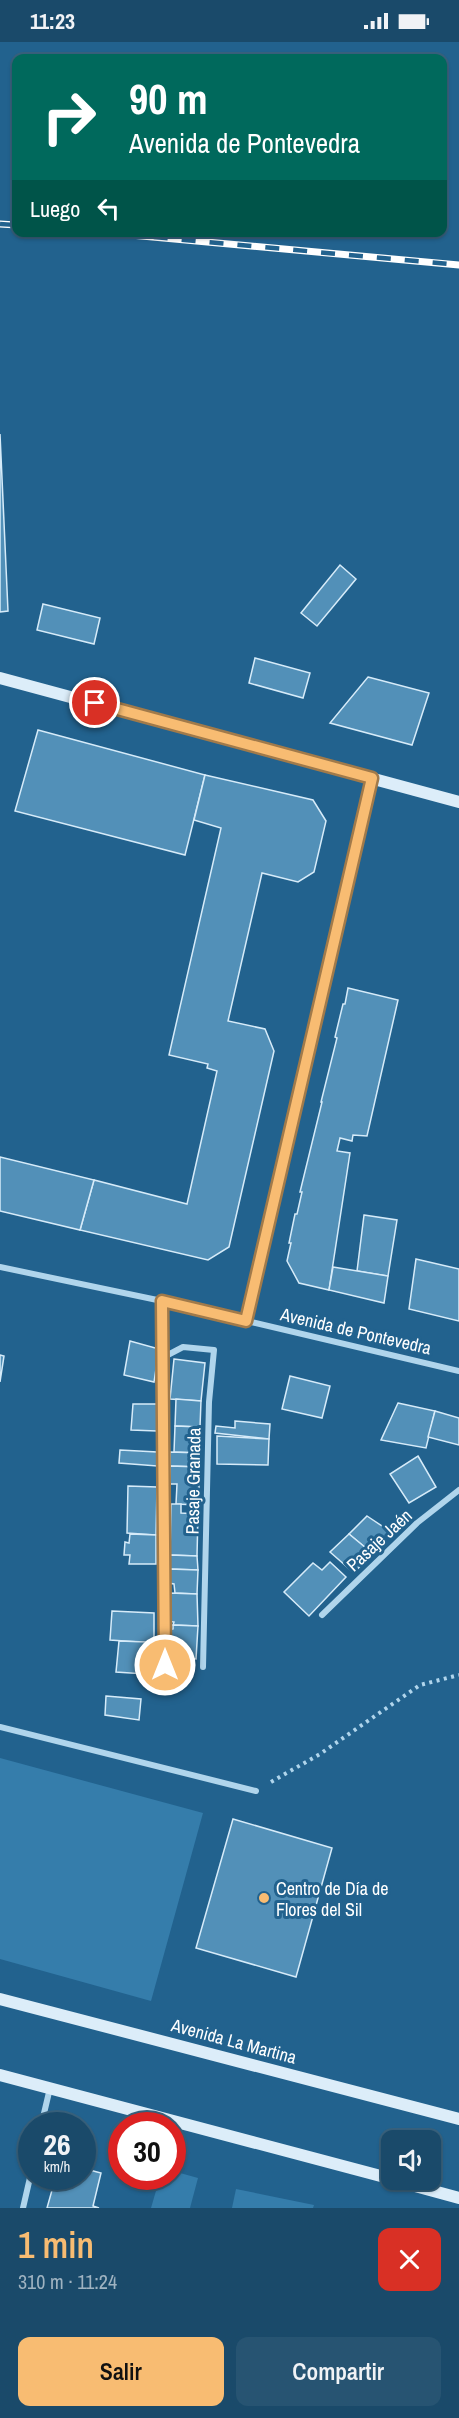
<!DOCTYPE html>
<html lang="es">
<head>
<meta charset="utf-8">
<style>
  :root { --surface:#1a4a6a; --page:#275472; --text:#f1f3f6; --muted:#9fb3c1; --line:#38627e; --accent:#f8bc72 }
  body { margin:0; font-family:"Archivo Narrow",sans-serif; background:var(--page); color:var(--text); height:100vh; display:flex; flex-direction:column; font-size:22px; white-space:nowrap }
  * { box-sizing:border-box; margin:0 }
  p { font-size:20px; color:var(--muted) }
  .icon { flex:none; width:33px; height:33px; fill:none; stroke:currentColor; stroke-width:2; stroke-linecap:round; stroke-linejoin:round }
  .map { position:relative; height:2166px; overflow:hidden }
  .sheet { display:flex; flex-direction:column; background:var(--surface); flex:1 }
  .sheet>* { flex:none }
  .hud { position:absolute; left:12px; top:12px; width:435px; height:183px; border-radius:12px; box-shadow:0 2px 4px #0004,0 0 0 2px var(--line); background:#00695c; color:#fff; overflow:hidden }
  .buttons { position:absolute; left:381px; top:2088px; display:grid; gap:12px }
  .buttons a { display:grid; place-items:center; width:60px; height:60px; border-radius:12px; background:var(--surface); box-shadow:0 2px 4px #0004,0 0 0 2px var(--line); font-size:30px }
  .speed { position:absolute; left:18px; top:2070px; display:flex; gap:12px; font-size:30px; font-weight:700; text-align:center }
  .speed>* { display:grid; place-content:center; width:78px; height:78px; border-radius:50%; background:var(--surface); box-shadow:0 2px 4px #0004,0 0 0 2px var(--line); line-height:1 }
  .speed small { font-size:15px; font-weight:400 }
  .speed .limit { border:9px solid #d22; background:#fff; color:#111 }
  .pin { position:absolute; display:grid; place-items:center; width:51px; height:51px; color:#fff; margin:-26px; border:3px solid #fff; border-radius:50%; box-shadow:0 2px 6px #0007 }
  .me { position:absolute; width:66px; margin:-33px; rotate:0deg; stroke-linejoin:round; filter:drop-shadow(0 0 4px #0008) }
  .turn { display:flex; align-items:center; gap:21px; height:126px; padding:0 18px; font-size:27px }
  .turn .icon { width:78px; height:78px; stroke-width:2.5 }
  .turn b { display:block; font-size:42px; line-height:51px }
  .then { display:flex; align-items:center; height:57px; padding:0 18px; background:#0003; gap:12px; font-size:22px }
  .round { display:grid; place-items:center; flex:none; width:63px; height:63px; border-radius:12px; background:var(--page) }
  .headline { display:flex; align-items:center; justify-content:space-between; height:102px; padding:0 18px }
  h1 { font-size:36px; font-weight:600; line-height:45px; color:var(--accent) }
  .button { display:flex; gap:12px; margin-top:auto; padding:12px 18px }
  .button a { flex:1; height:69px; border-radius:12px; background:var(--accent); color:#111; font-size:24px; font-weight:600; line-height:69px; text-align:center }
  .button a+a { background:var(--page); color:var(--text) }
  .status { display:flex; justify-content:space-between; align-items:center; height:42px; padding:0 30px; background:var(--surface); direction:ltr }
  .status svg { height:16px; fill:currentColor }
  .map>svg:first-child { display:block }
  .green { fill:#357dab }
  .building { fill:#5290b8; stroke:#d6ebf9; stroke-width:1.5 }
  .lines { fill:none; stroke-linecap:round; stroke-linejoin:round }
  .path { stroke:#b0d5ec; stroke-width:4; stroke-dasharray:3 4.5; stroke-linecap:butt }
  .street { stroke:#b0d5ec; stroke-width:6 }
  .secondary { stroke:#dcedf9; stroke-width:12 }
  .rail-casing { stroke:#fff; stroke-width:7 }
  .rail { stroke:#22628e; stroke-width:4.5; stroke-dasharray:14; stroke-linecap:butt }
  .route-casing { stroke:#a17a4a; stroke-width:15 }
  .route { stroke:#f8bc72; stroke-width:10 }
  .poi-dot { fill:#f8bc72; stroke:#22628e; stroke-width:2 }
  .labels { text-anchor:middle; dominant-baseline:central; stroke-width:6; stroke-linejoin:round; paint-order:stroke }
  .street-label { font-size:18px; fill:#fff; stroke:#22628e }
  .poi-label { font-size:18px; fill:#fff; stroke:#22628e; text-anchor:start }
</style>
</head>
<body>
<div class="status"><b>11:23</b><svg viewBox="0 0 49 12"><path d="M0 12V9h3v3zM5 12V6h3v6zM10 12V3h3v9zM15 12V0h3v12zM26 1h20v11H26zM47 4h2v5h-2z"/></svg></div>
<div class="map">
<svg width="459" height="2166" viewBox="0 0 459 2166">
  <rect width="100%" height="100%" fill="#22628e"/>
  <g class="green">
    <polygon points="0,1716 203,1771 151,1959 0,1917"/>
    <polygon points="173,2129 198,2136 190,2166 151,2166 160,2135 172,2134"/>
    <polygon points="236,2147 314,2163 313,2166 232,2166"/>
  </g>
  <g class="building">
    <polygon points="0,392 8,569 0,570"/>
    <polygon points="340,523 356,537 317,584 301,571"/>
    <polygon points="43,562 100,576 94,602 37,588"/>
    <polygon points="255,616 310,631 303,656 249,641"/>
    <polygon points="368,635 429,651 412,703 330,681"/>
    <polygon points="38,688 205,733 185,813 15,769"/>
    <polygon points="205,733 313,758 326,779 314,830 298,840 262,831 228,979 265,987 274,1009 229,1205 208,1218 80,1188 94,1138 187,1162 217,1029 207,1026 208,1022 169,1013 221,786 194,778"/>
    <polygon points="348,946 398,958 367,1094 353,1093 352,1099 340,1096 337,1109 350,1111 329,1248 299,1241 287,1219 291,1201 289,1201 295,1172 297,1172 302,1150 300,1150 322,1060 321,1060 337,996 335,995 343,962 345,962"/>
    <polygon points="0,1115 94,1138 80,1188 0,1169"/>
    <polygon points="364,1173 397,1178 388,1234 357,1229"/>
    <polygon points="416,1217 459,1227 459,1279 409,1267"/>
    <polygon points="333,1225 388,1234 384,1261 329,1248"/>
    <polygon points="130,1299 159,1307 154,1340 124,1333"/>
    <polygon points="0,1313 4,1314 0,1340"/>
    <polygon points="174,1317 205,1321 201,1359 170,1357"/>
    <polygon points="290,1334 330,1344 322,1376 282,1367"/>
    <polygon points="176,1357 201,1359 200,1385 175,1384"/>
    <polygon points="398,1361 435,1369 426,1406 381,1398"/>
    <polygon points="133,1362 157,1362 157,1389 131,1388"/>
    <polygon points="435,1369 459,1376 459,1403 428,1395"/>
    <polygon points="235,1379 270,1382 269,1397 215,1391 216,1384 235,1386"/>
    <polygon points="175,1384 200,1385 200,1411 174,1410"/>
    <polygon points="217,1394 269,1397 268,1423 217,1422"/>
    <polygon points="120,1408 157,1410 157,1424 119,1421"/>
    <polygon points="170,1410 200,1411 200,1425 170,1424"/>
    <polygon points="418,1414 436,1445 409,1461 390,1432"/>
    <polygon points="170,1424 200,1425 198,1463 176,1462 177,1442 170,1442"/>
    <polygon points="128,1444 157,1445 156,1493 127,1491"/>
    <polygon points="171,1462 181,1462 181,1471 198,1472 197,1514 170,1513"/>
    <polygon points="367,1474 391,1490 372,1511 349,1492"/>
    <polygon points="130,1492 156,1493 156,1522 129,1522 130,1513 124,1513 125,1500 129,1501"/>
    <polygon points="349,1492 372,1511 354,1531 330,1510"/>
    <polygon points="170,1513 197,1514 198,1528 169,1527"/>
    <polygon points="330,1520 346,1535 309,1574 284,1550 313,1521 322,1528"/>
    <polygon points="169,1527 198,1528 197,1552 175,1551 174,1542 168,1541"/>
    <polygon points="169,1551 197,1552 198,1584 173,1583 174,1580 168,1579"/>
    <polygon points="112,1569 154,1571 154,1601 110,1598"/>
    <polygon points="173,1583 198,1584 196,1617 168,1615 168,1588 173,1587"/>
    <polygon points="119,1599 146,1600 145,1632 116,1630"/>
    <polygon points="106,1654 141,1657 139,1678 105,1673"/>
    <polygon points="233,1777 332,1806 296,1935 196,1906"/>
    <polygon points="82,2126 101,2131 93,2164 99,2166 47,2166 56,2134 82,2134"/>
  </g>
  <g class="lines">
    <polyline class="path" points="271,1740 320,1712 420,1643 459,1633"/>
    <g class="street">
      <polyline points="0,1225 162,1259 459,1329"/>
      <polyline points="162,1259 165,1646"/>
      <polyline points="246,1279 372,736"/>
      <polyline points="162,1316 183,1305 214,1308 209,1360 203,1625"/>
      <polyline points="322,1573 417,1481 459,1448"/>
      <polyline points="0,1685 256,1749"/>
      <polyline points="41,2084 50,2046"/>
      <polyline points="23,2166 32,2127"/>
    </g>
    <g class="secondary">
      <polyline points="0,636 459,760"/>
      <polyline points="0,1957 459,2077"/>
      <polyline points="0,2033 392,2137"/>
      <polyline points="393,2138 459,2156"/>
    </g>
    <defs>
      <g id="rail">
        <polyline points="0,182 16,183"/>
        <polyline points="98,190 459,223"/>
      </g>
    </defs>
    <use href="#rail" class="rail-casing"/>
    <use href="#rail" class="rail"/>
  </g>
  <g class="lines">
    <defs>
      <polyline id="route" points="95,661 372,736 246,1279 162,1259 165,1623"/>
    </defs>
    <use href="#route" class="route-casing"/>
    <use href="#route" class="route"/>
  </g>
  <circle class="poi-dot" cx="264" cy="1856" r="6"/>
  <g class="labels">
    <g class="street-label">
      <text transform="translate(356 1289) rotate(13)">Avenida de Pontevedra</text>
      <text transform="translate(193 1439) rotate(-89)">Pasaje Granada</text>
      <text transform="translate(379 1498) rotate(-43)">Pasaje Jaén</text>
      <text transform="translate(234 1999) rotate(15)">Avenida La Martina</text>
    </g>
    <g class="poi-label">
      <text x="276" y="1846">Centro de Día de<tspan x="276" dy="21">Flores del Sil</tspan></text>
    </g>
  </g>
</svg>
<div class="buttons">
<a><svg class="icon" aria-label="sound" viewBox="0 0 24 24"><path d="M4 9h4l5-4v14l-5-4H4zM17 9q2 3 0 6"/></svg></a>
</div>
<div class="speed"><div>26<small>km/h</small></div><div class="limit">30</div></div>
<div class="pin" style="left:95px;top:661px;background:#d93025"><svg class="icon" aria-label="arrive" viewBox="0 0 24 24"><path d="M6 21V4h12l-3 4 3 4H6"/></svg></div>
<svg class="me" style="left:165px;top:1623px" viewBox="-20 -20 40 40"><circle r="17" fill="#f8bc72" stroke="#fff" stroke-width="3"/><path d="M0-11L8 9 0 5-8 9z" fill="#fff"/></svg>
<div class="hud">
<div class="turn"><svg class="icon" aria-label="right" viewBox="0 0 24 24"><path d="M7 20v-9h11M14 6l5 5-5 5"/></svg><div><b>90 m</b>Avenida de Pontevedra</div></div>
<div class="then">Luego<svg class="icon" aria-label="left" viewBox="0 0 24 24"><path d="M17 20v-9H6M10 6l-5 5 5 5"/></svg></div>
</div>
</div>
<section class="sheet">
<div class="headline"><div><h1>1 min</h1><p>310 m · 11:24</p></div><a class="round" style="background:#d93025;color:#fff"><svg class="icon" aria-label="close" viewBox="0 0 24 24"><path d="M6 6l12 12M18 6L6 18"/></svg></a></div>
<div class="button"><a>Salir</a><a>Compartir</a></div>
</section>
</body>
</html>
